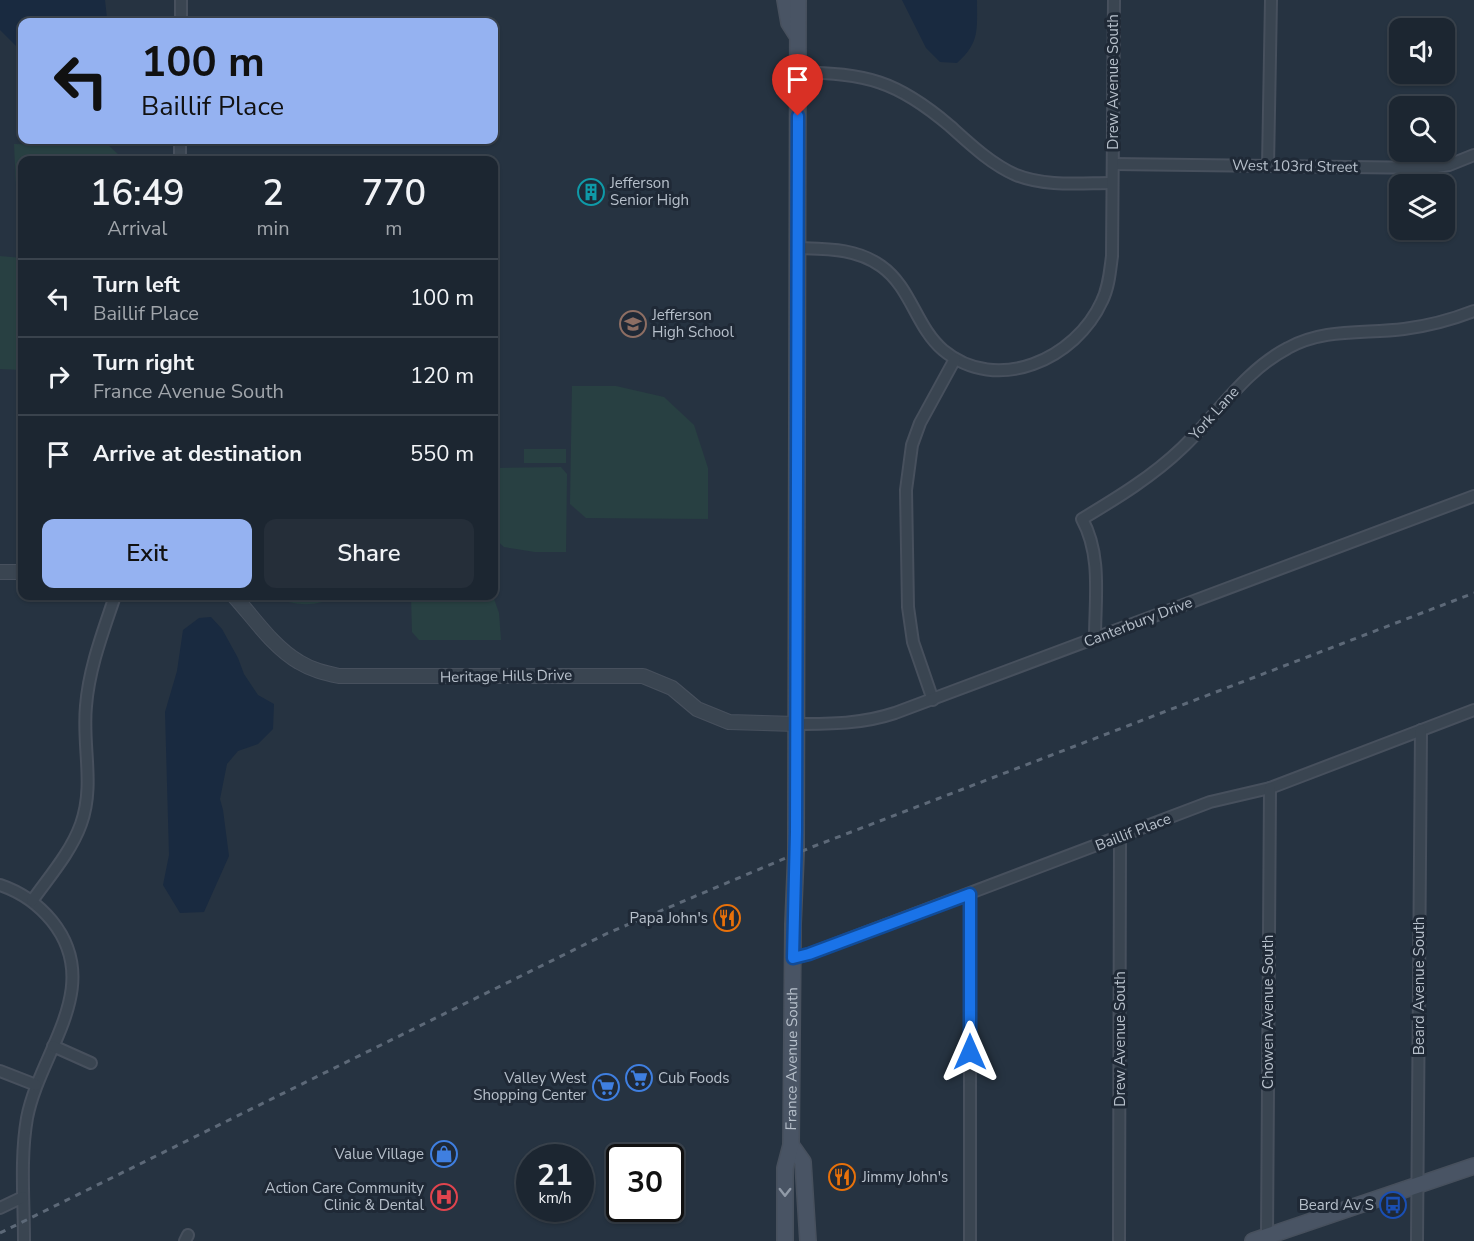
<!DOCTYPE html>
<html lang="en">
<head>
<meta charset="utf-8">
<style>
  :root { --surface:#1c2631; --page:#252e39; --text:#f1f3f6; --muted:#a0a5ab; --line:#3a434d; --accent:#95b2f1 }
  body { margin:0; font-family:"Nunito Sans",sans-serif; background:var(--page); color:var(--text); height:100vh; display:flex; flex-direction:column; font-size:22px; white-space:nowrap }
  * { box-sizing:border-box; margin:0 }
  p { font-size:20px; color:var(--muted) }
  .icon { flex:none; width:33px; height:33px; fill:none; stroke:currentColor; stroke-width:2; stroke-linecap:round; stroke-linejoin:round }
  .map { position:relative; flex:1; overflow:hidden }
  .drawer { position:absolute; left:18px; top:156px; width:480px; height:444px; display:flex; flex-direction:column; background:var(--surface); border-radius:12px; box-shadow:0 2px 4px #0004,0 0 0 2px var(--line) }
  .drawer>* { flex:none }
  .guide { position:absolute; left:18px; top:18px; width:480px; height:126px; border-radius:12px; box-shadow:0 2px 4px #0004,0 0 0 2px var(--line); background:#95b2f1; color:#111; overflow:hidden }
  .tools { position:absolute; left:1389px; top:18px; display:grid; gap:12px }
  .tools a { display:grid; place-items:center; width:66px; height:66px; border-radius:12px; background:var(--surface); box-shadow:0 2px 4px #0004,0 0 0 2px var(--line); font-size:30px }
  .speed { position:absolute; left:516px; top:1144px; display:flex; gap:12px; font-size:30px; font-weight:700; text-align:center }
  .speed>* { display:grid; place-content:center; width:78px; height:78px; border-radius:50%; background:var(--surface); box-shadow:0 2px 4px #0004,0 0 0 2px var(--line); line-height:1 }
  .speed small { font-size:15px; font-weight:400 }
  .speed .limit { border:3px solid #111; border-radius:9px; background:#fff; color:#111 }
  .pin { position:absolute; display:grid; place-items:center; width:51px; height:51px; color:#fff; margin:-62px -26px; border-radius:50% 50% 50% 0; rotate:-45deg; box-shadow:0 0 6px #0007 }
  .pin .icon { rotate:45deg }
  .me { position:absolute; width:66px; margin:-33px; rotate:0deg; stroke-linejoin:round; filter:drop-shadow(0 0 4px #0008) }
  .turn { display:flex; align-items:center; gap:21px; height:126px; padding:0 24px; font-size:27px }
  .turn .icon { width:78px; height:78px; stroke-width:2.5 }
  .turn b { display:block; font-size:42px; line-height:51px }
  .eta { display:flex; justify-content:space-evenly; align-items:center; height:102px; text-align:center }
  .eta b { font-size:36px; font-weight:600; line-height:42px }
  .cta { display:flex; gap:12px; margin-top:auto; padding:12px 24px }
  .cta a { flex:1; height:69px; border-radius:12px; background:var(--accent); color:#111; font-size:24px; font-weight:600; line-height:69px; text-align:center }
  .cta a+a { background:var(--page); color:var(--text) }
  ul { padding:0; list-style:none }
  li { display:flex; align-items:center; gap:18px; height:78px; padding:0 24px; border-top:2px solid var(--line) }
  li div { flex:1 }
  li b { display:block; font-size:22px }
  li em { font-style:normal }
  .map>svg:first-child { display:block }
  .green { fill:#284042 }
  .water { fill:#192a40 }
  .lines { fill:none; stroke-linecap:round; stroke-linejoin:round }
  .minor-casing { stroke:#47505d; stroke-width:14 }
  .tertiary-casing { stroke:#47505d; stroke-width:16 }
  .secondary-casing { stroke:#47505d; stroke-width:18 }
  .minor { stroke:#3a4551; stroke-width:10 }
  .tertiary { stroke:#3a4551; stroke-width:14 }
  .secondary { stroke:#495464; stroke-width:15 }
  .rail { stroke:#5d6978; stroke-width:3; stroke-dasharray:6 6; stroke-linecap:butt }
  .oneway { stroke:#909aa7 }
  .route-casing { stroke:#114b97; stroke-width:15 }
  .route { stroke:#1a73e8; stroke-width:10 }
  .labels { text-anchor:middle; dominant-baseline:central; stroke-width:6; stroke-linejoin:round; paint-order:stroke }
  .street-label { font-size:15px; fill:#b7c0cb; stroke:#1f2936 }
  .poi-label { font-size:15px; fill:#b7c0cb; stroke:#1f2936; text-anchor:end }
</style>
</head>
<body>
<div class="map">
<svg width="1474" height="1241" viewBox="0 0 1474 1241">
  <rect width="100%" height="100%" fill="#263341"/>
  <g class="green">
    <polygon points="14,144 108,145 119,155 119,160 22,160 22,213 17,207"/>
    <polygon points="0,256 22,258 22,370 0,369"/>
    <polygon points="572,386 616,386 664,397 694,425 708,468 708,519 586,518 570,504"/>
    <rect x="524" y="449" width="42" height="14"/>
    <polygon points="561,467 567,474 566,552 535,552 504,547 494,538 494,468"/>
    <path d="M274 596H337C317 607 294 607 274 596Z"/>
    <polygon points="411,596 493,596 499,613 501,640 419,640 412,632"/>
  </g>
  <g class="water">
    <polygon points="0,0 105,0 107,18 102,22 22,22 22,52 0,30"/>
    <path d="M902 0H977C977 29 980 43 957 63L940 62 926 48Z"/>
    <polygon points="211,617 222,629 238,658 244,674 258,695 274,704 273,729 258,744 238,751 227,764 220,799 223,810 229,856 204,912 180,913 163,885 169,855 165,712 177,671 183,630 199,618"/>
  </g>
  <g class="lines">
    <defs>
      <g id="minor">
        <polyline points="181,0 181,22"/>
        <path d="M798 72C867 74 896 80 950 126 970 144 991 164 1016 175 1046 187 1081 183 1112 183"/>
        <polyline points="180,140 180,160"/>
        <polyline points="1113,164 1430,168 1449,165 1474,155"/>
        <polyline points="1268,166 1271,0"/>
        <path d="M797 248C827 249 856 248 881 266 911 287 916 327 943 350 997 395 1076 359 1102 301 1109 287 1110 271 1112 256L1114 0"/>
        <path d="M1095 638C1095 599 1102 555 1082 519 1117 498 1153 476 1182 448 1218 414 1244 371 1288 348 1324 328 1364 334 1404 329 1428 326 1451 320 1474 311"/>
        <polyline points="933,700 913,642 908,607 906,490 912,445 920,423 955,359"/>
        <path d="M796 724C831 724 862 724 895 713L1474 496"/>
        <path d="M0 885C21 892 38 904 52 921 105 987 40 1051 27 1118 20 1158 24 1201 24 1241"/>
        <path d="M32 901C49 877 71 852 81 824 95 785 82 746 86 706 89 668 103 632 115 596"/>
        <polyline points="793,958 809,954 1210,802 1270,788 1474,710"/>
        <polyline points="53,1046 91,1063"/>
        <polyline points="0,1071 36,1085"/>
        <polyline points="0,1208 23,1197"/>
        <polyline points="1267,1236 1270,788"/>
        <polyline points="185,1241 188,1235"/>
        <polyline points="970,1241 970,894"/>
        <polyline points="1119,1241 1120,837"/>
        <polyline points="1417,1241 1421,730"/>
      </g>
      <g id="tertiary">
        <polyline points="0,572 22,572"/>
        <path d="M234 596C254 618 273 647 299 662 312 670 325 673 339 676H643L672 688 697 709 729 722 796 724"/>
      </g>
      <g id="secondary">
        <polyline points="785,0 789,23 796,34"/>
        <polyline points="791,1145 803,1162 808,1241"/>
        <path id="s1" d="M785 1241V1168L791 1145 793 924 796 853 798 0"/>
        <polyline points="1253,1241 1474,1166"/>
      </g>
    </defs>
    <use href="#minor" class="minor-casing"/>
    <use href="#tertiary" class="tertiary-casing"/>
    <use href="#secondary" class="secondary-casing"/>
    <use href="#minor" class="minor"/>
    <use href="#tertiary" class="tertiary"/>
    <use href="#secondary" class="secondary"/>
    <polyline class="rail" points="0,1233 608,933 812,847 1474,593"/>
  </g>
  <defs><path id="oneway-chevron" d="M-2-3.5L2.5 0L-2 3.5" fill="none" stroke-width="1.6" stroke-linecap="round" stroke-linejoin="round" transform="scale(1.5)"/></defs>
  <use class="oneway" href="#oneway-chevron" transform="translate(785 1192) rotate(90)"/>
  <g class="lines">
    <defs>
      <polyline id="route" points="798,116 796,832 793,958 809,954 970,894 970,1052"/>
    </defs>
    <use href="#route" class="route-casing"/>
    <use href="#route" class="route"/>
  </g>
  <defs>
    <symbol id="building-ring" viewBox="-11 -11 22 22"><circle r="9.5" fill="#1f2936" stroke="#0f9aa8" stroke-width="1.5"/><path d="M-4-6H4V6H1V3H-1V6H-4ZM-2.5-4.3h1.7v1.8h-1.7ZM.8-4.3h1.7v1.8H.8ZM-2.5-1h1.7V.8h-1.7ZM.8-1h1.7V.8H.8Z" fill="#0f9aa8"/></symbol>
    <symbol id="school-ring" viewBox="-11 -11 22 22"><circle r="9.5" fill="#1f2936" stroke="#8d6e63" stroke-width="1.5"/><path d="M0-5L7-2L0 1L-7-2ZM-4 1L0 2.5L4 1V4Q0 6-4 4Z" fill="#8d6e63"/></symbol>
    <symbol id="restaurant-ring" viewBox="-11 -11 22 22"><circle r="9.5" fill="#1f2936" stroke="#e8710a" stroke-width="1.5"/><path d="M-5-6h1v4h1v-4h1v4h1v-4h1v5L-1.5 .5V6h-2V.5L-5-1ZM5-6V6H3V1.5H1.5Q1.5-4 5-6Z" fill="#e8710a"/></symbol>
    <symbol id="supermarket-ring" viewBox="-11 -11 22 22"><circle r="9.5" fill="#1f2936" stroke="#3f7fe0" stroke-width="1.5"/><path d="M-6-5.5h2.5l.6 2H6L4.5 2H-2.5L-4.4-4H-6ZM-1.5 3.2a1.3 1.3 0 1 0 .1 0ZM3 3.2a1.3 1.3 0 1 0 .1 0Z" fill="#3f7fe0"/></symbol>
    <symbol id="shop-ring" viewBox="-11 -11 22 22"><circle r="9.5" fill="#1f2936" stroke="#3f7fe0" stroke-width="1.5"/><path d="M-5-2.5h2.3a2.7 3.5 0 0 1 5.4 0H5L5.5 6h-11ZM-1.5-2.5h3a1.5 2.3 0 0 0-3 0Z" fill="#3f7fe0"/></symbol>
    <symbol id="hospital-ring" viewBox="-11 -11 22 22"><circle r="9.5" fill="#1f2936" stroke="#e0444e" stroke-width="1.5"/><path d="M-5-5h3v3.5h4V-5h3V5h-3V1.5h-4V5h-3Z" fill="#e0444e"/></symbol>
    <symbol id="bus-ring" viewBox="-11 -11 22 22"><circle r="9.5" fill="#1f2936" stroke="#1a4fb4" stroke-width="1.5"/><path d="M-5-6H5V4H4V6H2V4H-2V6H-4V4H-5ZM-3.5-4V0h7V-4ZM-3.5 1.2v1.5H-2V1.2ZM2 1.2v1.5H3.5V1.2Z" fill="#1a4fb4"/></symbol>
  </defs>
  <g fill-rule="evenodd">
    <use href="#building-ring" x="576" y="177" width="30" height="30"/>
    <use href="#school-ring" x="618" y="309" width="30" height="30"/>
    <use href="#restaurant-ring" x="712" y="903" width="30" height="30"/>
    <use href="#supermarket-ring" x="624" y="1063" width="30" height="30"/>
    <use href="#supermarket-ring" x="591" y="1072" width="30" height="30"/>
    <use href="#shop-ring" x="429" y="1139" width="30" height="30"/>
    <use href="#restaurant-ring" x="827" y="1162" width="30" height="30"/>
    <use href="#hospital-ring" x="429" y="1182" width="30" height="30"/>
    <use href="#bus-ring" x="1378" y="1190" width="30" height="30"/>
  </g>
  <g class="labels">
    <g class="street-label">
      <text transform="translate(1113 82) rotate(-90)">Drew Avenue South</text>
      <text transform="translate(1295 166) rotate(1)">West 103rd Street</text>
      <text transform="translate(1214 413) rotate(-48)">York Lane</text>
      <text transform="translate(1138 622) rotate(-21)">Canterbury Drive</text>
      <text transform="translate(506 676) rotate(-1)">Heritage Hills Drive</text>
      <text transform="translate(1133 832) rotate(-21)">Baillif Place</text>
      <text transform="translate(1419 986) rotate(-90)">Beard Avenue South</text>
      <text transform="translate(1268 1012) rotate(-90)">Chowen Avenue South</text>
      <text transform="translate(1120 1039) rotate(-90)">Drew Avenue South</text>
      <text stroke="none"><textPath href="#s1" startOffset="183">France Avenue South</textPath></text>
    </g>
    <g class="poi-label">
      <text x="610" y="183" text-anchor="start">Jefferson<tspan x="610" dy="17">Senior High</tspan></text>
      <text x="652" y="315" text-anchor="start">Jefferson<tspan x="652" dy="17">High School</tspan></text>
      <text x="708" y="918">Papa John's</text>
      <text x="586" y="1078">Valley West<tspan x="586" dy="17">Shopping Center</tspan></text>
      <text x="658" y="1078" text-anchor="start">Cub Foods</text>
      <text x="424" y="1154">Value Village</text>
      <text x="862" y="1177" text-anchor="start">Jimmy John's</text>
      <text x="424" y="1188">Action Care Community<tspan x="424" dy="17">Clinic &amp; Dental</tspan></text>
      <text x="1374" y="1205">Beard Av S</text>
    </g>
  </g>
</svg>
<div class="tools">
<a><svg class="icon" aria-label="sound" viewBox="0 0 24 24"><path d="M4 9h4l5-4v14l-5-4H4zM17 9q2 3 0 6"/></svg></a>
<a><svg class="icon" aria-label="search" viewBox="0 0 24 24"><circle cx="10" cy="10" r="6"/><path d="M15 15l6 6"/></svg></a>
<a><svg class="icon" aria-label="layers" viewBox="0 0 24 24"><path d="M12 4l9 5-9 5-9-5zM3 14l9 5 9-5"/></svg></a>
</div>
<div class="speed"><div>21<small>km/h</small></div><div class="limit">30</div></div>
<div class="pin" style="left:798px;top:116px;background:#d93025"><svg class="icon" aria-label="arrive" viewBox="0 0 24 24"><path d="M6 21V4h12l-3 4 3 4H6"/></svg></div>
<svg class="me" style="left:970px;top:1052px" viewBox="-20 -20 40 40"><path d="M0-17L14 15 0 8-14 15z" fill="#1a73e8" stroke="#fff" stroke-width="4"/></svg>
<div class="guide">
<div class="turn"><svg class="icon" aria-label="left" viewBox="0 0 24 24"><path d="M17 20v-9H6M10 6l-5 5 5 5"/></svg><div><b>100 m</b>Baillif Place</div></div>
</div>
<section class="drawer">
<div class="eta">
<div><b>16:49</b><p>Arrival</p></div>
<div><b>2</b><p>min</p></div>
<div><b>770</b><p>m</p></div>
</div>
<ul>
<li><svg class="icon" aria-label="left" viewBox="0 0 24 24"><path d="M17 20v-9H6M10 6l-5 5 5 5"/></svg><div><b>Turn left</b><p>Baillif Place</p></div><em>100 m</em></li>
<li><svg class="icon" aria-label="right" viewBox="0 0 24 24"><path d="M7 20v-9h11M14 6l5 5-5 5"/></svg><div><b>Turn right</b><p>France Avenue South</p></div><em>120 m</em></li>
<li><svg class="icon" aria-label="arrive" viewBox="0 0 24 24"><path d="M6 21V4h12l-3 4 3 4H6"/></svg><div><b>Arrive at destination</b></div><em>550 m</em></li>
</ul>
<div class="cta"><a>Exit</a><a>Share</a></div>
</section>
</div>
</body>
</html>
